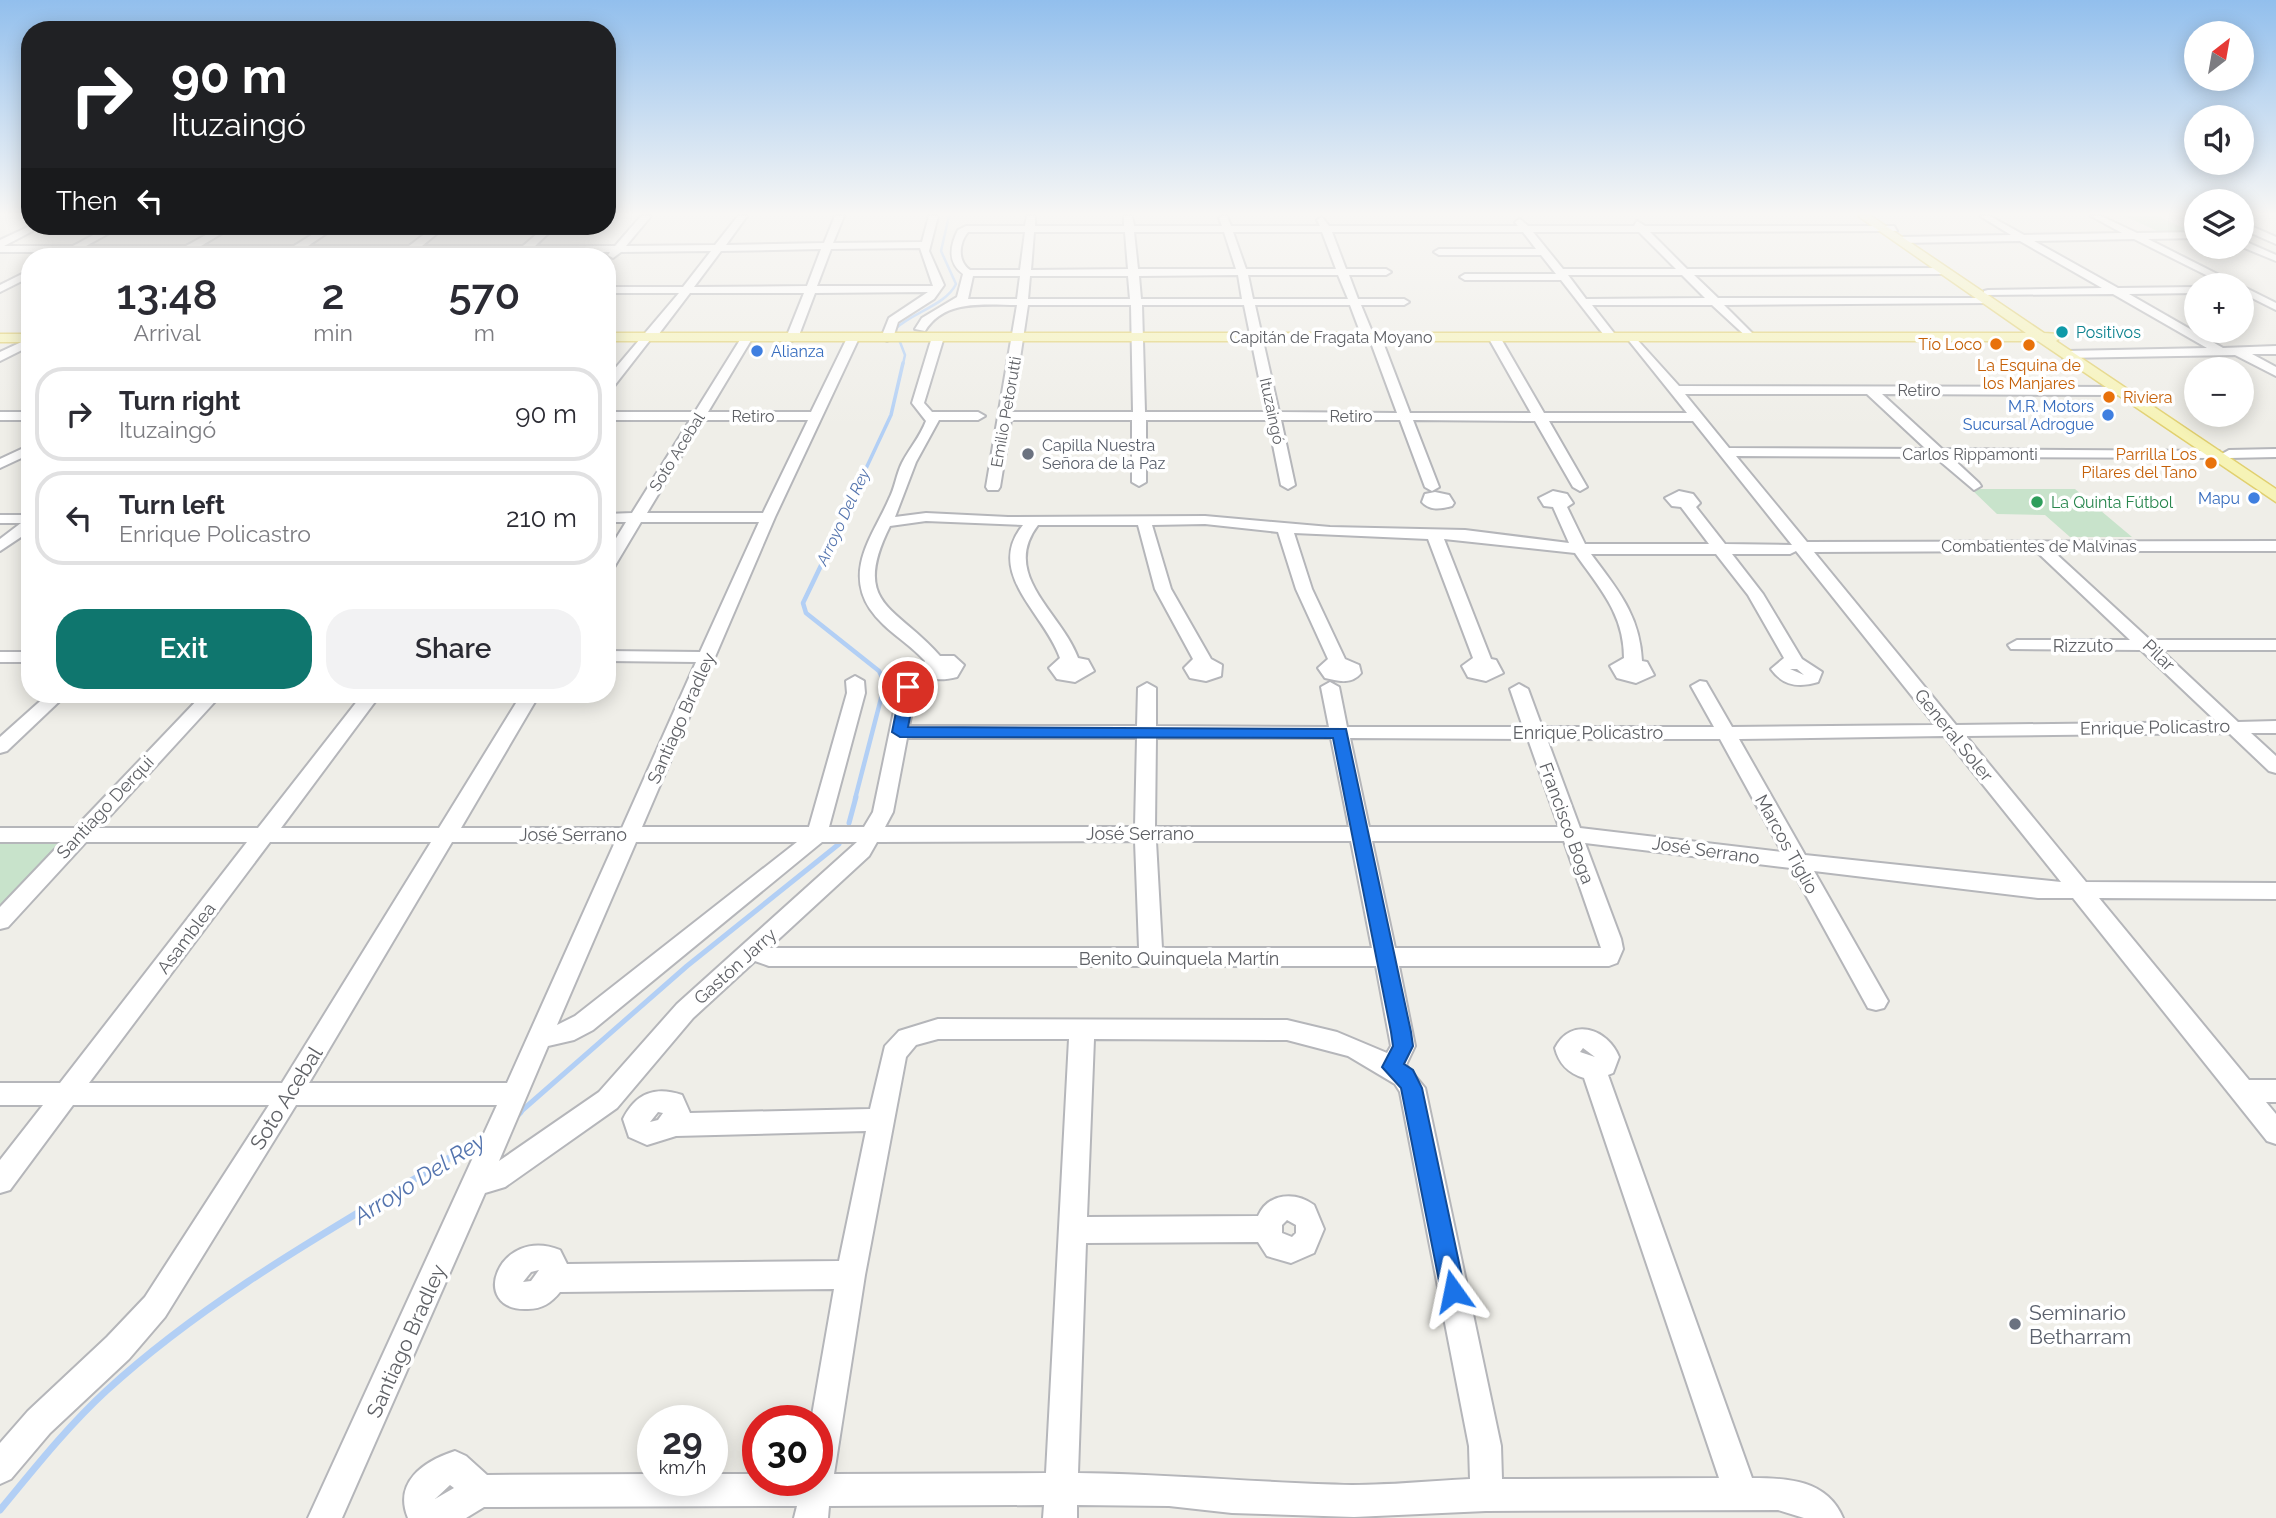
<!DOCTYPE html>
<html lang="en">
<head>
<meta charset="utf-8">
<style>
  :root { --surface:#fff; --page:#f2f2f3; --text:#2b2b33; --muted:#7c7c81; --line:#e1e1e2; --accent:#0f766e }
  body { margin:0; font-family:Raleway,sans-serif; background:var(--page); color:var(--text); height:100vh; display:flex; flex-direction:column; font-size:26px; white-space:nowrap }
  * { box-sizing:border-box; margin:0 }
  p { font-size:23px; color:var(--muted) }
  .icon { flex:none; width:38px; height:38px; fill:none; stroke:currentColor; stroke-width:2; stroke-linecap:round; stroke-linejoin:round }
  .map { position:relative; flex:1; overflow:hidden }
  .panel { position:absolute; left:21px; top:248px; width:595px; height:455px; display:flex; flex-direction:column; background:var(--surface); border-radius:28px; box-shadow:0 4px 18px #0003 }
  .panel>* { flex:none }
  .top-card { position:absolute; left:21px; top:21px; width:595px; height:214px; border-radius:28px; box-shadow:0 4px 18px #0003; background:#202124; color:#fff; overflow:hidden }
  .needle { width:46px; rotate:31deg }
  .fabs { position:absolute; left:2184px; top:21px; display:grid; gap:14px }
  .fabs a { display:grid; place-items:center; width:70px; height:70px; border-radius:50%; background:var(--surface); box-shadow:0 4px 18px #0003; font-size:35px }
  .speed { position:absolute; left:637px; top:1405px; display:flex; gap:14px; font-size:35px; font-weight:700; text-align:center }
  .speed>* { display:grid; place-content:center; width:91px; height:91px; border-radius:50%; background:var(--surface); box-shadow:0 4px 18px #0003; line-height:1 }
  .speed small { font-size:18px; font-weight:400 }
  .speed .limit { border:10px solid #d22; background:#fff; color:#111 }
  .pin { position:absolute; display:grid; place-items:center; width:60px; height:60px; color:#fff; margin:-30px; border:4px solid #fff; border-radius:50%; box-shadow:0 2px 7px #0007 }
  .me { position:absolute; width:77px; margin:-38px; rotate:348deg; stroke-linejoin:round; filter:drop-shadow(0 0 5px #0008) }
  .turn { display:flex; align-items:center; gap:24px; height:147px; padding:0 35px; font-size:32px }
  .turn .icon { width:91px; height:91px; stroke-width:2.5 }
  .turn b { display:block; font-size:49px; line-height:60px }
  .then { display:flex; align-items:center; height:66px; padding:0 35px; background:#0003; gap:14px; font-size:26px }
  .eta { display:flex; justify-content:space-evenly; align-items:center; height:119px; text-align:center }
  .eta b { font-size:42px; font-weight:600; line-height:49px }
  .action { display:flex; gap:14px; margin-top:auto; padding:14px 35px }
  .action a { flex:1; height:80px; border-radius:28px; background:var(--accent); color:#fff; font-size:28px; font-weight:600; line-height:80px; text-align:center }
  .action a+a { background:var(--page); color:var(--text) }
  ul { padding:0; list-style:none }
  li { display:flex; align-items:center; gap:21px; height:94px; margin:0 14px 10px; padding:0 21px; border:4px solid var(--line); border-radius:28px }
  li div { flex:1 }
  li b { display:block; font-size:26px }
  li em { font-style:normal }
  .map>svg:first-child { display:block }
  .green { fill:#c8e3cb }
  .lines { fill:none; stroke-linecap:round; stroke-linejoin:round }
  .stream-far4 { stroke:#b2cff5; stroke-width:2.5 }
  .stream-far3 { stroke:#b2cff5; stroke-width:3.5 }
  .stream-far2 { stroke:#b2cff5; stroke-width:4.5 }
  .stream-far1 { stroke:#b2cff5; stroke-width:5 }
  .stream { stroke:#b2cff5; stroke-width:7 }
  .minor-casing { stroke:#b5b6ba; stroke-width:4 }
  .major-casing { stroke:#e1d06f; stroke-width:3 }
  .minor { fill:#fff; fill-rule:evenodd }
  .major { fill:#f6f3b6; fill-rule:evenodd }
  .route { fill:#1a73e8; stroke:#114b97; stroke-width:2 }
  .culture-dot { fill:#0f9aa8; stroke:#fff; stroke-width:2.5 }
  .food-dot { fill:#e8710a; stroke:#fff; stroke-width:2.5 }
  .shop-dot { fill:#3f7fe0; stroke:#fff; stroke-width:2.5 }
  .worship-dot { fill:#6b7280; stroke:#fff; stroke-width:2.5 }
  .leisure-dot { fill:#2e9e5b; stroke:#fff; stroke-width:2.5 }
  .labels { text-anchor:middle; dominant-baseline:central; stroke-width:7; stroke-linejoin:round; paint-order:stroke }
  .far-culture-label { font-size:16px; fill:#0d838f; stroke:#fff; text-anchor:start }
  .far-street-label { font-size:16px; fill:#5f6166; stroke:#fff }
  .far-food-label { font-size:16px; fill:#c56008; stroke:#fff; text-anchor:end }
  .far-shop-label { font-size:16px; fill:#366cbe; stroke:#fff; text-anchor:end }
  .far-worship-label { font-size:16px; fill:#5b616d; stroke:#fff; text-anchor:start }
  .far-leisure-label { font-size:16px; fill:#27864d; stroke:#fff; text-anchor:start }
  .far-water-label { font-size:16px; font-style:italic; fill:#5474ae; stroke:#fff }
  .street-label { font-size:18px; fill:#5f6166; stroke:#fff }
  .near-street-label { font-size:21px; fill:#5f6166; stroke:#fff }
  .near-worship-label { font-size:21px; fill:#5b616d; stroke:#fff; text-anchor:start }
  .near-water-label { font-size:23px; font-style:italic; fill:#5474ae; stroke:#fff }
</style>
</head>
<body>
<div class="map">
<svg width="2276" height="1518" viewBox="0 0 2276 1518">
  <rect width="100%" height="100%" fill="#efeee8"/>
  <g class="green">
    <polygon points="2125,216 2158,216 2192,232 2159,232"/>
    <polygon points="1971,489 2075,489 2132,537 2070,537 2045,515 1997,514"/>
    <polygon points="0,840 68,841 0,912"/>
  </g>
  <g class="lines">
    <path class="stream-far4" d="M903 364 905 355 895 329C913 312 946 305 956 284L941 251 949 216"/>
    <polyline class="stream-far3" points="826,554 891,415 903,363"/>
    <polyline class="stream-far2" points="827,553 803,603 806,613 879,671 885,683 855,799"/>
    <g class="stream-far1">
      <polyline points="849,823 856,797"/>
      <polyline points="518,1114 687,966 839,844"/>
    </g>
    <g class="stream">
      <polyline points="515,1117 520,1112"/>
      <path d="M0 1510C34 1469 67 1427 106 1391 217 1289 356 1216 484 1137"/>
    </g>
    <defs>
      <g id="minor">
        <path d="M641 216H651L626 246 715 245 738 216H747L726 245 824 243 835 216H844L833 243 922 242 929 216H938L929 251 944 285 934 299 898 322 893 338 887 341 881 338 889 318 928 292 815 293 798 338 792 341 786 338 804 293H690L655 339 650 340 611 390 607 391V378L679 293H607V287H683L711 251 621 252 613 258 608 255 610 252H528L521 256 517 252H0V240L30 226H42L4 246H73L110 226H122L86 246H186L222 226H234L201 246H294L326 226H337L308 246H409L435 226H446L422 246H523L546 226H556L535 246H615ZM920 248 933 286H817L831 249ZM821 249 807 286 694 287 721 251Z"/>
        <path d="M1027 216H1035V226H1124V216H1132L1134 226H1222L1219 218 1222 216H1227L1231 226H1320L1317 220 1322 217 1329 226H1518L1515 222 1520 219 1528 226H1634L1637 221 1645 226H1894L1897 231 1650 232 1687 269 1944 268 1949 271 1944 274 1694 275 1718 298H1988L1992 299V303L1724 305 1756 337 1750 340 1712 305H1592L1617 337 1611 340 1607 339 1561 280H1465L1460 277 1465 274H1556L1541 255H1439L1434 252 1439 249H1536L1523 232H1332L1346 269H1386L1391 272 1386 275H1349L1358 299H1404L1409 302 1404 305H1361L1373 334 1381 337 1410 413H1531L1488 337 1494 334 1500 337 1544 413H1687L1626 337 1632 334 1679 386 2121 387 2127 391 2121 395 1882 394 1942 449 2219 451V457L2214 458 1951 457 1979 483 1981 486 1974 490 1935 457 1736 456 1807 542 2276 541V551H2053L2150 640H2276V650H2161L2238 722 2276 721V733H2251L2276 756V773L2269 771 2229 733 1966 736 2086 882 2276 883V899L2099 898 2249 1080H2276V1102H2266L2276 1114V1144L2267 1141 2073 898H2038L1814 871 1888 1001 1884 1008 1876 1010 1868 1008 1791 868 1585 843 1621 939 1623 949 1617 963 1609 966H1399L1415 1046 1406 1065 1425 1088 1501 1446 1502 1479 1719 1478 1584 1078C1568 1073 1559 1064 1555 1048 1571 1016 1608 1029 1619 1057L1613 1073 1608 1075 1752 1478C1788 1478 1827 1480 1843 1518H1804L1778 1510 1486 1511 1354 1517 1232 1513 1169 1506 1077 1505V1518H1043L1044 1505 829 1506 828 1518H794L797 1506 484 1507 466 1518H408C393 1482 424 1461 455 1451L466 1456 487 1475 653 1474V1480H712V1474H758V1480H817V1421H811L834 1289 560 1292C551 1303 542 1309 528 1309 467 1312 498 1225 560 1250L567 1264 839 1261 866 1131 676 1136 647 1145 629 1137 623 1119C636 1093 655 1086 682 1095L690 1113 870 1109 885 1046 899 1031 938 1019 1287 1020 1337 1032 1387 1053 1391 1046 1376 966H769L755 961 693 1018 617 1108 505 1187 485 1193 342 1518H308L497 1105H296L165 1317 129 1359 50 1433 11 1479 0 1484V1443L28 1411 107 1337 145 1297 269 1105H73L10 1190 0 1193V1160L43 1105H0V1083H60L247 842H86L8 927 0 929V907L62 842H0V828H75L202 695H221L99 828H258L362 695H380L281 828H439L521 695H539L461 828H622L696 662 607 661V651L700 652 759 522H641L613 569 607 571V553L626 522H607V514L632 513 690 420H607V412H695L743 335 753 337 708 412H811L847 338 853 335 859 338 775 517 642 827H809L847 693 846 681 855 676 864 681 865 693 829 827H864L873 812 899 687 908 682 917 687 909 726H1137L1138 688 1147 683 1156 688V726L1329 727 1321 687 1330 682 1339 687 1347 727H1523L1510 689 1519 684 1528 689 1542 727H1714L1691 686 1700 681 1706 682 1732 727 1935 725 1796 551 1790 554H1732L1763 594 1802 659 1822 672 1818 682C1799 688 1783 686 1771 669L1784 658 1748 595 1716 554H1591C1617 589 1640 615 1642 661L1647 662 1654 675 1636 683 1617 678 1610 666 1624 658C1624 613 1599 588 1575 553L1444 539 1491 659 1496 660 1503 673 1486 681 1468 677 1462 666 1473 658 1428 539 1294 533 1312 589 1345 659 1359 665 1361 673C1351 685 1338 681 1325 678L1318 668 1328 659 1296 589 1278 532 1205 524 1152 525 1171 589 1211 659 1222 665 1221 676 1206 681 1190 678 1184 668 1193 659 1155 589 1138 525H1038C1000 575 1061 612 1078 658L1088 660 1094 671 1075 682 1057 679 1049 668 1060 658C1045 614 984 573 1023 525L926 521 890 526C850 606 897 606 940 656H954L964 665 957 677C944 680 931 682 921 671L925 661C908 642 884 630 870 609 844 569 874 534 889 499 895 488 896 475 902 463 909 449 920 437 926 421L912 403 932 337 938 334 944 337 924 403 932 412H978L985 416 978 420H939L916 462 895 517 926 513 1008 517 1205 516 1330 527 1465 530 1569 543 1553 507 1544 506 1539 498 1553 491 1567 494 1573 503 1567 507 1585 544H1709L1681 507 1672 506 1665 498 1679 491 1693 494 1700 503 1696 507 1725 544 1792 545 1693 421H1549L1587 487 1580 491 1573 487 1535 421 1413 420 1439 487 1432 491 1425 487 1400 420H1281L1295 485 1288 489 1281 485 1268 420H1146V482L1139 486 1132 482V420H1011L1000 487 998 490H988L986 487 1017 305C984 305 945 299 925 331L915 329 922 318 957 297 963 274C947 262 950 246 958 230L966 226H1025ZM968 232H1025L1020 270H970C957 261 959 243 968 232ZM1034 232H1125L1128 269 1031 270ZM1134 232H1224L1236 269H1138ZM1233 232H1322L1336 269H1246ZM1533 232H1639L1676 269H1563ZM1238 275 1242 299H1141L1139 276ZM1248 275H1338L1348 299H1253ZM1568 275H1682L1705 298 1586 299ZM973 276H1020L1017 299H968ZM1030 276H1128L1130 299H1028ZM1028 305H1131L1133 412H1012ZM1142 305H1244L1266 412H1145ZM1255 305H1350L1362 337 1370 340 1397 413 1279 412ZM1685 394H1867L1926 449 1729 448ZM703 420H808L763 513H647ZM2036 551 2130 640H2017L2008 645 2011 649 2141 650 2217 722 1956 725 1814 552ZM1790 669H1797L1804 675ZM1944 736 2061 882 1805 855 1739 739ZM907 738H1137L1135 827H885L893 812ZM1156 738H1331L1349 827H1155ZM1350 738 1528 739 1559 827H1369ZM1547 739H1720L1782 852 1580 828ZM1135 841 1139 948H769L869 856 877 842ZM1156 841H1351L1372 948H1162ZM1372 841H1564L1601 948H1395ZM270 842H431L282 1083H89ZM452 842H615L507 1083H309ZM636 842H797L575 1016 557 1025ZM822 842H857L677 1004 599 1092 499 1161 548 1046 574 1040 593 1030ZM938 1039H1069L1046 1473 834 1474 865 1275 906 1057 916 1045ZM1094 1039 1287 1040 1348 1056 1395 1084 1400 1092 1469 1446 1470 1479C1430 1481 1391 1485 1352 1485 1260 1483 1170 1474 1078 1473L1086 1243 1258 1242 1267 1256 1291 1263 1314 1253 1324 1229 1314 1205C1295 1191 1268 1193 1258 1216L1087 1217ZM1583 1048 1595 1057 1580 1052ZM658 1112 663 1113 658 1120 650 1122ZM1287 1220 1296 1225V1233L1292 1237 1282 1233V1225ZM539 1270 531 1281 523 1282 531 1272ZM450 1485 454 1488 435 1499Z"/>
        <polygon points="1980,216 1990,216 2024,235 2122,233 2091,216 2101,216 2137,233 2196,232 2196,238 2148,239 2239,285 2226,285 2134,239 2034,241 2118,288 2196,287 2196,293 2129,294 2223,348 2276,346 2276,354 2252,354 2276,367 2276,376 2235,355 2063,358 2063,352 2067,351 2207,348 2113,294 1984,295 1984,291 1988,290 2102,288 2020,241 1899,243 1894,240 1899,237 2011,235"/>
        <polygon points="2242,222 2276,237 2276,244 2242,229"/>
        <polygon points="2242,240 2276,255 2276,261 2242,247"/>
        <polygon points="30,270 30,277 0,292 0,285"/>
        <polygon points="2242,286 2276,303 2276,310 2242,293"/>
        <polygon points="30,338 30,346 0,361 0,352"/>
        <rect x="0" y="412" width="30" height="8"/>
        <polygon points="30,445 30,454 0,468 0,459"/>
        <polygon points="2276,449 2276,457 2229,458 2222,454 2229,450"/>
        <path d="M1435 492 1449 495 1454 503 1452 506C1441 509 1430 511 1422 502L1425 494Z"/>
        <polygon points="0,515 30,515 30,531 0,551 0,539 21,523 0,523"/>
        <rect x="0" y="652" width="30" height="10"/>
        <polygon points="47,695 66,695 7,751 0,753 0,737"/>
      </g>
      <g id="major">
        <polygon points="1858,216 1871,216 2044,333 2059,334 2061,337 2056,341 2276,489 2276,502 2038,341 607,341 607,333 2026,333"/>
        <rect x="0" y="334" width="30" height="8"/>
      </g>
    </defs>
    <use href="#minor" class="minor-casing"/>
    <use href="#major" class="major-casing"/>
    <use href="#minor" class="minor"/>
    <use href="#major" class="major"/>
  </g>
  <linearGradient id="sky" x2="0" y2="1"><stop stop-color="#92bfed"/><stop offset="0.5" stop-color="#f8f7f5"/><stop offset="1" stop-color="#f8f7f5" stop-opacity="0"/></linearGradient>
  <rect width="2276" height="428" fill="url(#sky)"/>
  <polygon class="route" points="908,683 916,687 908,727 1346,729 1411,1032 1413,1046 1404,1064 1413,1070 1422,1088 1465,1291 1462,1299 1453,1303 1445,1299 1441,1291 1401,1088 1382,1067 1393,1046 1391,1032 1333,738 900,737 892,732 901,687"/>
  <circle class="culture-dot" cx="2062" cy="332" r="7"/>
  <g class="food-dot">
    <circle cx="1996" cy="344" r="7"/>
    <circle cx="2029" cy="345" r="7"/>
    <circle cx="2109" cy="397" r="7"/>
    <circle cx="2211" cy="463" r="7"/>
  </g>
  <g class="shop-dot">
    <circle cx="757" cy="351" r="7"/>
    <circle cx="2108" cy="415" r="7"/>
    <circle cx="2254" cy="498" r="7"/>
  </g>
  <g class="worship-dot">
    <circle cx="1028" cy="454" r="7"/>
    <circle cx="2015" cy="1324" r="7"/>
  </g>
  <circle class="leisure-dot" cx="2037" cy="502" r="7"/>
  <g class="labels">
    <g class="far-culture-label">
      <text x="2076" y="332">Positivos</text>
    </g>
    <g class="far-street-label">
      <text x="1331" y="337">Capitán de Fragata Moyano</text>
      <text x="1919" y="390">Retiro</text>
      <text transform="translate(1272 411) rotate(78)">Ituzaingó</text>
      <text transform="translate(1006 412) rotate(-80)">Emilio Petorutti</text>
      <text x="753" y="416">Retiro</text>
      <text x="1351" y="416">Retiro</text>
      <text transform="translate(677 452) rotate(-58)">Soto Acebal</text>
      <text x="1970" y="454">Carlos Rippamonti</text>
      <text x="2039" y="546">Combatientes de Malvinas</text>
    </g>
    <g class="far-food-label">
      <text x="1982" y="344">Tío Loco</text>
      <text x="2029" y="365" text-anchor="middle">La Esquina de<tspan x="2029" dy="18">los Manjares</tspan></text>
      <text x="2123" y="397" text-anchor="start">Riviera</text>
      <text x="2197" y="454">Parrilla Los<tspan x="2197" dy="18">Pilares del Tano</tspan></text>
    </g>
    <g class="far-shop-label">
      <text x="771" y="351" text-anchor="start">Alianza</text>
      <text x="2094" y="406">M.R. Motors<tspan x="2094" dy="18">Sucursal Adrogue</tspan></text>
      <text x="2240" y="498">Mapu</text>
    </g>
    <g class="far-worship-label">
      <text x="1042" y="445">Capilla Nuestra<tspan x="1042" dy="18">Señora de la Paz</tspan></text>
    </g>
    <g class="far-leisure-label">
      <text x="2051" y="502">La Quinta Fútbol</text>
    </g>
    <g class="far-water-label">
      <text transform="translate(843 517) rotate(-65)">Arroyo Del Rey</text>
    </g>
    <g class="street-label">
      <text x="2083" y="645">Rizzuto</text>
      <text transform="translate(2159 655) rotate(44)">Pilar</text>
      <text transform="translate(681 718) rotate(-66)">Santiago Bradley</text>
      <text transform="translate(2155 727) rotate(-1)">Enrique Policastro</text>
      <text x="1588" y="732">Enrique Policastro</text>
      <text transform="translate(1954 735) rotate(51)">General Soler</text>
      <text transform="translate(105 807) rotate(-47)">Santiago Derqui</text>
      <text transform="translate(1567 823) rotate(70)">Francisco Boga</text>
      <text x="1140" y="833">José Serrano</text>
      <text x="573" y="834">José Serrano</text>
      <text transform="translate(1787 844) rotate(61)">Marcos Tiglio</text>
      <text transform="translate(1706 850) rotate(8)">José Serrano</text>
      <text transform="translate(186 938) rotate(-53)">Asamblea</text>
      <text x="1179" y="958">Benito Quinquela Martín</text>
      <text transform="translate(735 966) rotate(-42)">Gastón Jarry</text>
    </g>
    <g class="near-street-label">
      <text transform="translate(286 1098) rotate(-58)">Soto Acebal</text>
      <text transform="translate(406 1341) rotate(-66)">Santiago Bradley</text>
    </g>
    <g class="near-worship-label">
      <text x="2029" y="1312">Seminario<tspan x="2029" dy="24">Betharram</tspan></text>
    </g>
    <g class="near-water-label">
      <text transform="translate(419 1178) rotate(-32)">Arroyo Del Rey</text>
    </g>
  </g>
</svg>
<div class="fabs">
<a><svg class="needle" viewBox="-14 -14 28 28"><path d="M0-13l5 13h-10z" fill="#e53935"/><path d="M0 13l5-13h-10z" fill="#7c7c81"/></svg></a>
<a><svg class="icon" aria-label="sound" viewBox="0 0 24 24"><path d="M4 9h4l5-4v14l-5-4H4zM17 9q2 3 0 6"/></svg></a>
<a><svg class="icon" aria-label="layers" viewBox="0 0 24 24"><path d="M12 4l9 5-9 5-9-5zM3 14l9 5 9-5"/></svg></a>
<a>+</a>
<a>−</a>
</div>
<div class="speed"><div>29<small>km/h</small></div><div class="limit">30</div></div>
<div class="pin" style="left:908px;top:687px;background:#d93025"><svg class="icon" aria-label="arrive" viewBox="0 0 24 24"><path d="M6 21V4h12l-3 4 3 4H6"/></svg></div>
<svg class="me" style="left:1453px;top:1291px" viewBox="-20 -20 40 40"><path d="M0-17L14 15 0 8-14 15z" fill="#1a73e8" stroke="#fff" stroke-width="4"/></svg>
<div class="top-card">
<div class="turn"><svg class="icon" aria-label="right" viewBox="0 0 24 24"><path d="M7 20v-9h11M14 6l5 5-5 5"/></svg><div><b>90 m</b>Ituzaingó</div></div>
<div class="then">Then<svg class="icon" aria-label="left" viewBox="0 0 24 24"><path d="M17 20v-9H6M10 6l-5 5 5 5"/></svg></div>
</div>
<section class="panel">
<div class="eta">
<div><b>13:48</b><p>Arrival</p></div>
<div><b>2</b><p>min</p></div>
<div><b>570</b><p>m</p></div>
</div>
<ul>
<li><svg class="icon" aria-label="right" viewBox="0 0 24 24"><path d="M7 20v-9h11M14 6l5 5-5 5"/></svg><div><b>Turn right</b><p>Ituzaingó</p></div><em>90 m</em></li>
<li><svg class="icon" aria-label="left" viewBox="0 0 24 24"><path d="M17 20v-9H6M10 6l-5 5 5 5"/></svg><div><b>Turn left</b><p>Enrique Policastro</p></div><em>210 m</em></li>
</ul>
<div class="action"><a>Exit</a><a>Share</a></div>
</section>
</div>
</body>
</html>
